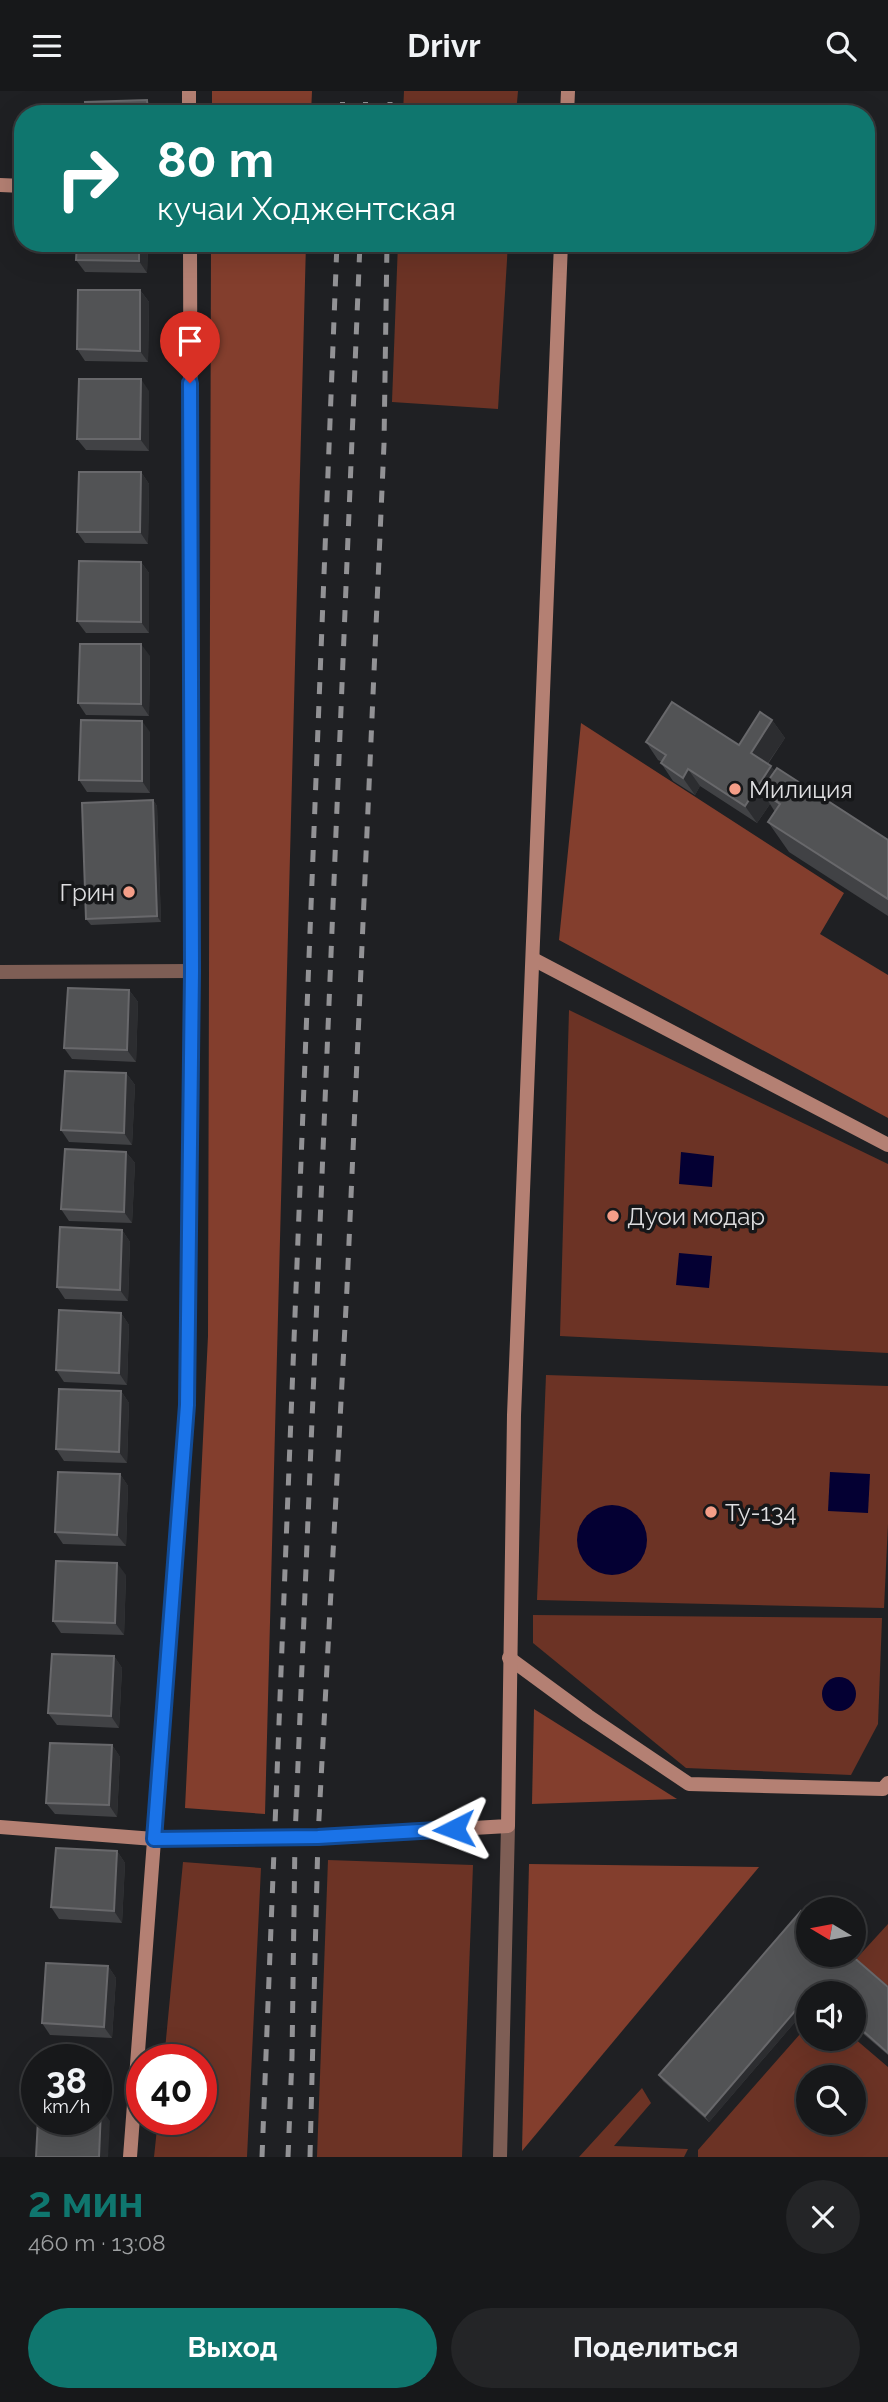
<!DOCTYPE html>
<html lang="ru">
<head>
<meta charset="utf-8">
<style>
  :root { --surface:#17181a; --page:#242527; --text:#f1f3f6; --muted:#9ea0a2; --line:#363739; --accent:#0f766e }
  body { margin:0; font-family:Raleway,sans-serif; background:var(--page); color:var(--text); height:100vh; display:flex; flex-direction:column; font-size:26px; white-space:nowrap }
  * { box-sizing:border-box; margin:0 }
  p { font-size:23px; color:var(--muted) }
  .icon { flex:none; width:38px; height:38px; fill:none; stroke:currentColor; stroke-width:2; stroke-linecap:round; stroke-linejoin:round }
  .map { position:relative; height:2066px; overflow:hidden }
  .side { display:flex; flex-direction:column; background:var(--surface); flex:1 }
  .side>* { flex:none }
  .guide { position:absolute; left:14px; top:14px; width:861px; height:147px; border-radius:28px; box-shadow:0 7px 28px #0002,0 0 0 2px var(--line); background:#0f766e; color:#fff; overflow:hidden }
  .needle { width:46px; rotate:280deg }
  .controls { position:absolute; left:796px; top:1806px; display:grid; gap:14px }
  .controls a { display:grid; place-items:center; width:70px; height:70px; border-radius:50%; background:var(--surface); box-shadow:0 7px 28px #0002,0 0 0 2px var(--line); font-size:35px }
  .speed { position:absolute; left:21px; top:1953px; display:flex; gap:14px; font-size:35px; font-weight:700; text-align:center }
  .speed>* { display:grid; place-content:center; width:91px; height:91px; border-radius:50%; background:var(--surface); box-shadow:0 7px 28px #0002,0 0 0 2px var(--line); line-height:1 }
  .speed small { font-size:18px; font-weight:400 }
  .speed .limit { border:10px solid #d22; background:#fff; color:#111 }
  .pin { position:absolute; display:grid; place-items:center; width:60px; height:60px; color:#fff; margin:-72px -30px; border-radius:50% 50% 50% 0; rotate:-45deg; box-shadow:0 0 7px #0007 }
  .pin .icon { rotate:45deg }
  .me { position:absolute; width:77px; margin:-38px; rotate:267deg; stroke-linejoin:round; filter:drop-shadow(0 0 5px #0008) }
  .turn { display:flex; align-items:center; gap:24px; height:147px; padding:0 28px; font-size:32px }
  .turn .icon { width:91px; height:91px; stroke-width:2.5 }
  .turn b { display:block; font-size:49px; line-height:60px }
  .round { display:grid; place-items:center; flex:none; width:74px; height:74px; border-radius:37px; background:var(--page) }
  .headline { display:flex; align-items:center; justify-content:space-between; height:119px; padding:0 28px }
  h1 { font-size:42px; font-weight:700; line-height:52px; color:var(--accent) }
  .action { display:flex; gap:14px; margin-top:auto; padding:14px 28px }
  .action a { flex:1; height:80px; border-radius:42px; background:var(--accent); color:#fff; font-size:28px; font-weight:700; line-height:80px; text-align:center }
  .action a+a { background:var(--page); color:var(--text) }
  header { display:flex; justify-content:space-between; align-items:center; height:91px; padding:0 28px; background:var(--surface); font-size:32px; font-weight:700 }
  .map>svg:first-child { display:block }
  .green { fill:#6c3325; fill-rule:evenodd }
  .forest { fill:#833e2d }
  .water { fill:#040033 }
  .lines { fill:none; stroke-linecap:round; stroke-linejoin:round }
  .street { stroke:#7e5e55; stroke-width:14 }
  .secondary { stroke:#b48073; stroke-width:14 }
  .rail { stroke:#929295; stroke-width:5; stroke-dasharray:12 12; stroke-linecap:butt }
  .wall { fill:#414245 }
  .shaded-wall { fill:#2c2d30 }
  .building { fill:#525355; stroke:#68686b; stroke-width:2 }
  .route-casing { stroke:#114b97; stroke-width:18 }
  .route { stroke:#1a73e8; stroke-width:12 }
  .poi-dot { fill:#f49e88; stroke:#161719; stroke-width:2.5 }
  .labels { text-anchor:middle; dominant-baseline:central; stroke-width:7; stroke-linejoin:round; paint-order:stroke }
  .poi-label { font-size:24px; fill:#dedee0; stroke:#161719; text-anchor:start }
</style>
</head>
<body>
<header><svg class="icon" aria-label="menu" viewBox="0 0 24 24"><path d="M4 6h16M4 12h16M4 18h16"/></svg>Drivr<svg class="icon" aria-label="search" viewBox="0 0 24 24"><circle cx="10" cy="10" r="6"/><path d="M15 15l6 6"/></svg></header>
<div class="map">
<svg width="888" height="2066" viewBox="0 0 888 2066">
  <rect width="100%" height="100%" fill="#1f2023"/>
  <g class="green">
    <polygon points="404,0 518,0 516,23 403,23"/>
    <polygon points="398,152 508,152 498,318 392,311"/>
    <polygon points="569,919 888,1073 888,1262 560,1245"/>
    <polygon points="546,1284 888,1295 888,1433 884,1517 537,1509"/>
    <polygon points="533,1524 882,1527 878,1633 851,1684 686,1677 533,1552"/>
    <polygon points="328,1769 473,1774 462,2066 317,2066"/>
    <polygon points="183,1771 261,1777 247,2066 154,2066 158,2028 201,2028 201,1969 164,1969"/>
    <polygon points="888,1833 888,1895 856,1868"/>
    <path d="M808 1934V1948L854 1947 888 1976V2066H698V2059ZM808 1986H854V2032H808Z"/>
    <polygon points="642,1997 651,2012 614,2055 688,2058 684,2066 579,2066"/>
  </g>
  <g class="forest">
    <polygon points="212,0 312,0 311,23 212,23"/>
    <polygon points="211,152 306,152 265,1723 185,1717 208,1245"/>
    <polygon points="581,632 844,802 820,843 888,884 888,1027 559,849"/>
    <polygon points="534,1618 677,1708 532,1713"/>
    <polygon points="529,1773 759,1776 522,2060"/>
  </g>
  <g class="water">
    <polygon points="681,1061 714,1065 712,1096 679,1093"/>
    <polygon points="679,1162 712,1165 709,1197 676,1194"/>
    <polygon points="830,1381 870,1383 868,1422 828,1420"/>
    <circle cx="612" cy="1449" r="35"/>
    <circle cx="839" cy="1603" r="17"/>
  </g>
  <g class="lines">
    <g class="street">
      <polyline points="0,881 192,880"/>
      <polyline points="500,2066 508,1735"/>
    </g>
    <g class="secondary">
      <polyline points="189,0 189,23"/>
      <polyline points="567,23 568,0"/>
      <polyline points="0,94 23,95"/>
      <polyline points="533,868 888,1054"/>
      <polyline points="509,1567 588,1625 689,1693 883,1698 888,1692"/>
      <polyline points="0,1736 154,1748 318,1746 508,1735 514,1324 561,152"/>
      <polyline points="130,2066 187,1314 192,880 190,152"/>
    </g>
    <g class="rail">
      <polyline points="342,23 343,0"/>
      <polyline points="365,23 366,0"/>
      <polyline points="390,23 390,0"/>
      <polyline points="262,2066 337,152"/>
      <polyline points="288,2066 292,1966 295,1747 360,152"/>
      <polyline points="310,2066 318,1746 347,1197 384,353 387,152"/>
    </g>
  </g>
  <g class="wall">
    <polygon points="148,152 147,182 85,181 76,169"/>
    <polygon points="140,199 149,211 148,271 85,270 77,258"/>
    <polygon points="149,300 149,360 86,359 77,348"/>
    <polygon points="141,381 149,393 148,453 85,452 77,441"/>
    <polygon points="141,471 149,482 149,542 86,542 77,530"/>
    <polygon points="150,565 149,625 86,624 78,612"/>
    <polygon points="772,629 785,647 768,673 775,680 888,749 888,825 789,761 768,731 775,721 770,713 757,732 700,695 695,704 673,690 661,672 662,671 658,669 646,651 739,654"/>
    <polygon points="150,641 150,702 87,701 79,689"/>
    <polygon points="153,709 157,715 161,831 91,834 86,828"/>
    <polygon points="129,899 138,911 136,971 72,968 64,957"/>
    <polygon points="126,982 135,994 132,1054 69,1051 61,1039"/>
    <polygon points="126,1061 135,1072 132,1132 69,1130 61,1118"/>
    <polygon points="122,1139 130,1151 128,1210 65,1208 57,1196"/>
    <polygon points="121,1222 129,1234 127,1294 64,1291 56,1279"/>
    <polygon points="121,1300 129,1312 127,1372 64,1370 56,1358"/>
    <polygon points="120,1383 128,1395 126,1455 63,1453 55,1441"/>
    <polygon points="126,1484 124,1544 61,1542 53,1530"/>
    <polygon points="114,1565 122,1577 119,1637 57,1634 48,1622"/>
    <polygon points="112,1654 120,1666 117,1726 55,1723 46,1712"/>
    <polygon points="117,1760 125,1772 122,1832 59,1828 51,1816"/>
    <polygon points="801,1820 888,1896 888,1964 854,1935 854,1902 808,1902 808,1916 709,2031 663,1990 659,1984"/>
    <polygon points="108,1875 116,1887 112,1947 50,1944 42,1932"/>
  </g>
  <g class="shaded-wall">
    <polygon points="147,9 155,21 156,23 148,23"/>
    <polygon points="139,152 148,152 147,182 139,170"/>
    <polygon points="140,199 149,211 148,271 140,260"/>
    <polygon points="141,288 149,300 149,360 140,348"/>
    <polygon points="141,381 149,393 148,453 140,441"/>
    <polygon points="141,471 149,482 149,542 141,531"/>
    <polygon points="141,553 150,565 149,625 141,613"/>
    <polygon points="772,629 785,647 763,679 751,662"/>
    <polygon points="142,630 150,641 150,702 142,690"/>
    <polygon points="771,675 783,692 761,700 770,713 757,732 745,715"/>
    <polygon points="688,678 700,695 695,704 683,687"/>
    <polygon points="153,709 157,715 161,831 157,825"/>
    <polygon points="129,899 138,911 136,971 127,959"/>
    <polygon points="126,982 135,994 132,1054 124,1042"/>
    <polygon points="126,1061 135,1072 132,1132 124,1121"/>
    <polygon points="122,1139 130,1151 128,1210 120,1199"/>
    <polygon points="121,1222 129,1234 127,1294 119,1282"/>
    <polygon points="121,1300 129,1312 127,1372 119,1361"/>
    <polygon points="120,1383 128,1395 126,1455 117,1444"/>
    <polygon points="117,1472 126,1484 124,1544 115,1532"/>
    <polygon points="114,1565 122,1577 119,1637 111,1625"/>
    <polygon points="112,1654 120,1666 117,1726 109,1714"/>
    <polygon points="117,1760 125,1772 122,1832 114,1820"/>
    <polygon points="108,1875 116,1887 112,1947 104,1936"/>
    <polygon points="808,1905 808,1916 709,2031 705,2025"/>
    <polygon points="101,2018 110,2030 108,2066 99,2066"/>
  </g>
  <g class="building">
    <polygon points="147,9 148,23 85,23 85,11"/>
    <polygon points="77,152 139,152 139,170 76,169"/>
    <polygon points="78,199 140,199 140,260 77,258"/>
    <polygon points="79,288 141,288 140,348 77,348"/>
    <polygon points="79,381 141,381 140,441 77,441"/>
    <polygon points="79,470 141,471 141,531 77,530"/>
    <polygon points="80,553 141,553 141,613 78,612"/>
    <polygon points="672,611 739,654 760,621 772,629 751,662 771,675 745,715 688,678 683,687 661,672 666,664 646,651"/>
    <polygon points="81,629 142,630 142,690 79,689"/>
    <polygon points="777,677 888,749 888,808 768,731 780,713 761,700"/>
    <polygon points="153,709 157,825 86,828 82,712"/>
    <polygon points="68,897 129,899 127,959 64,957"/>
    <polygon points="65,980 126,982 124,1042 61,1039"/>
    <polygon points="65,1058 126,1061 124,1121 61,1118"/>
    <polygon points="60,1136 122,1139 120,1199 57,1196"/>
    <polygon points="59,1219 121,1222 119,1282 56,1279"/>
    <polygon points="59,1298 121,1300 119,1361 56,1358"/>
    <polygon points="58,1381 120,1383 117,1444 55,1441"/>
    <polygon points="56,1470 117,1472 115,1532 53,1530"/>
    <polygon points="52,1563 114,1565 111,1625 48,1622"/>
    <polygon points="50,1652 112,1654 109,1714 46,1712"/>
    <polygon points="56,1757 117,1760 114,1820 51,1816"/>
    <polygon points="801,1820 808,1827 808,1864 851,1864 888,1896 888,1962 854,1932 854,1902 820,1902 815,1898 811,1902 808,1902 808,1905 705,2025 659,1984"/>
    <polygon points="46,1872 108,1875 104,1936 42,1932"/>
    <polygon points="96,2018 101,2018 99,2066 36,2066 38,2028 96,2028"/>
  </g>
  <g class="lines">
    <defs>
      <polyline id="route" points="190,292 192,880 187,1314 154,1748 318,1746 454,1738"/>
    </defs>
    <use href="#route" class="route-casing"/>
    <use href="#route" class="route"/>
  </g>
  <g class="poi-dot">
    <circle cx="735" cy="698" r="7"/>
    <circle cx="129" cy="801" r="7"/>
    <circle cx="613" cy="1125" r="7"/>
    <circle cx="711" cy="1421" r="7"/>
  </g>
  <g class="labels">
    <g class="poi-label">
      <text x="749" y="698">Милиция</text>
      <text x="115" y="801" text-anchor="end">Грин</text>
      <text x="627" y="1125">Дуои модар</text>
      <text x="725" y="1421">Ту-134</text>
    </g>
  </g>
</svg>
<div class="controls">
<a><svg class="needle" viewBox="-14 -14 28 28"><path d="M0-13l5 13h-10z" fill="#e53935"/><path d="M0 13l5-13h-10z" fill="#9ea0a2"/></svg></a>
<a><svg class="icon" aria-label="sound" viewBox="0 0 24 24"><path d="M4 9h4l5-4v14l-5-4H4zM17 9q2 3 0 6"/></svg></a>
<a><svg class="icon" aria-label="search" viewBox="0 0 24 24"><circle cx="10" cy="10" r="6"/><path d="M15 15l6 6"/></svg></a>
</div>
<div class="speed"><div>38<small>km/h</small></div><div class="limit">40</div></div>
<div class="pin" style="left:190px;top:292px;background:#d93025"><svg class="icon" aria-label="arrive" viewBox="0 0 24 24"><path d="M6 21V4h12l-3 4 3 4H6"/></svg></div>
<svg class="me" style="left:454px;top:1738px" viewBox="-20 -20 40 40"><path d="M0-17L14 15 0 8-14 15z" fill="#1a73e8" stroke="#fff" stroke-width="4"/></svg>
<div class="guide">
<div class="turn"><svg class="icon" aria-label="right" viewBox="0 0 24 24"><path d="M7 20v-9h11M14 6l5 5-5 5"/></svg><div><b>80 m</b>кучаи Ходжентская</div></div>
</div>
</div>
<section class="side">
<div class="headline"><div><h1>2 мин</h1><p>460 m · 13:08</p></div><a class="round"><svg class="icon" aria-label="close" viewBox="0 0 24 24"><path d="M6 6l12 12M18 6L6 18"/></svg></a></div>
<div class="action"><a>Выход</a><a>Поделиться</a></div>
</section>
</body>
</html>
